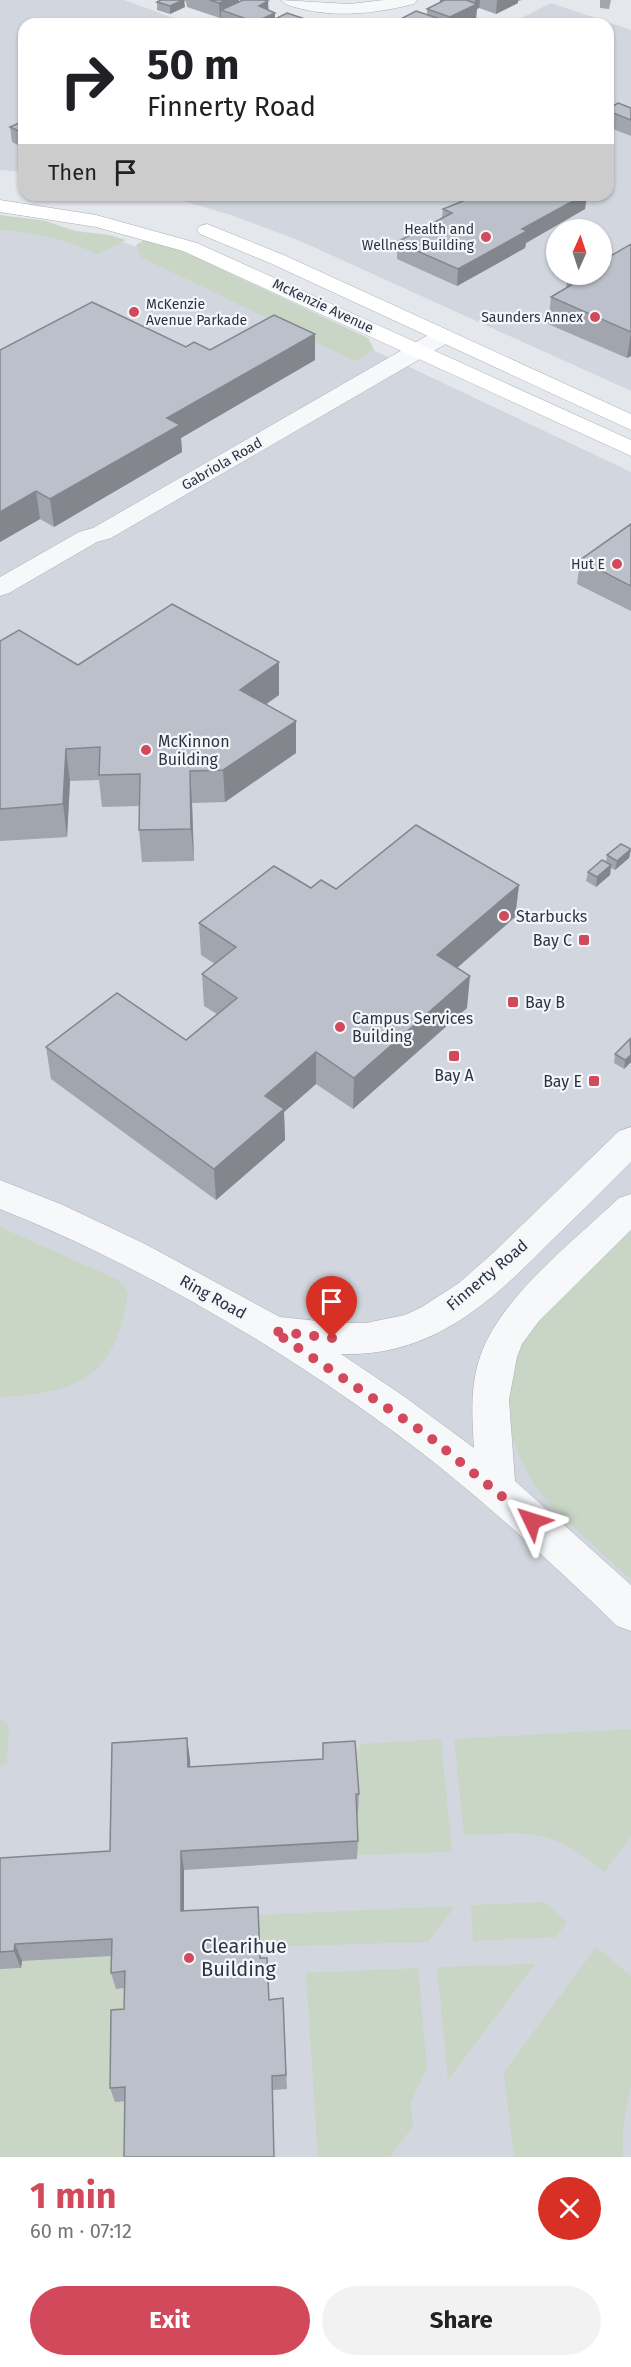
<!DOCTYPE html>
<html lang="en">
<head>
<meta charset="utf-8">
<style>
  :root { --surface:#fff; --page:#f2f2f2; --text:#202124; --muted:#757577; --accent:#d1495b }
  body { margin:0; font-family:"Fira Sans",sans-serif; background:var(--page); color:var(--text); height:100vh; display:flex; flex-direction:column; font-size:22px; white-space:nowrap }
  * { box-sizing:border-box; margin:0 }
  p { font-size:20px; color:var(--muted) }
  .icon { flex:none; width:33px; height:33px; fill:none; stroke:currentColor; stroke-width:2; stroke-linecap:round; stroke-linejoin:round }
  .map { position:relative; height:2157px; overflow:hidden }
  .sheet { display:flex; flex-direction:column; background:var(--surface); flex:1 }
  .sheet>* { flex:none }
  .guide { position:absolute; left:18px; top:18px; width:596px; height:183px; border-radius:18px; box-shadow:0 2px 4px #0004; background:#fff; color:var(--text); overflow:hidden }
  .needle { width:39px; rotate:3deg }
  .controls { position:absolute; left:546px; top:219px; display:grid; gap:12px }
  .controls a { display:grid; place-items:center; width:66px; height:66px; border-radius:50%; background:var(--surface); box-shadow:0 2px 4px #0004; font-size:30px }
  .pin { position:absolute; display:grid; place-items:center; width:51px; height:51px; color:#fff; margin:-62px -26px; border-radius:50% 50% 50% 0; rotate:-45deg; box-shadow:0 0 6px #0007 }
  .pin .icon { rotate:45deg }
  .me { position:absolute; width:66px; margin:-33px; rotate:311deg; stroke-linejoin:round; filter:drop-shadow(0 0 4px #0008) }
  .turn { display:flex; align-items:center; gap:21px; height:126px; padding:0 30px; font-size:27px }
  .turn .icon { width:78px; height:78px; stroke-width:2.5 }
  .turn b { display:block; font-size:42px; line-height:51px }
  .then { display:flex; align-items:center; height:57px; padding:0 30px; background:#0003; gap:12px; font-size:22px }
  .round { display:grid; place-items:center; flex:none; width:63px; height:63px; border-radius:32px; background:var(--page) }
  .headline { display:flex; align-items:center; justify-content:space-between; height:102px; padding:0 30px }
  h1 { font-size:36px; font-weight:700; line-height:45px; color:var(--accent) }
  .cta { display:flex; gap:12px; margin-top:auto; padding:12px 30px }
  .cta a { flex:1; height:69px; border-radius:36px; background:var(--accent); color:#fff; font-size:24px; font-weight:700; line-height:69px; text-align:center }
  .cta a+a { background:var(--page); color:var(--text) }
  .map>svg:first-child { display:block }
  .built { fill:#d2d6de; fill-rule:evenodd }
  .green { fill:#c9d6c5 }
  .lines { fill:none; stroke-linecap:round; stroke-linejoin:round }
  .minor-casing { stroke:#a9aeb7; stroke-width:1 }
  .tertiary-casing { stroke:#a9aeb7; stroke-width:1 }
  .secondary-casing { stroke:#a9aeb7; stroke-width:1 }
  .minor { fill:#f7f8fa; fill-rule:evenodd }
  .tertiary { fill:#f7f8fa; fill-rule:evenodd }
  .secondary { fill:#fff; fill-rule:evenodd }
  .wall { fill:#a1a5ae }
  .shaded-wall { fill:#83868d }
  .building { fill:#bbc0ca; stroke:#83868d; stroke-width:1.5 }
  .route { stroke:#d1495b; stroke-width:10; stroke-dasharray:0 18 }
  .poi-dot { fill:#d1495b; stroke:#f4f6f9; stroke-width:2 }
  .labels { text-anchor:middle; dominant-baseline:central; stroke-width:4.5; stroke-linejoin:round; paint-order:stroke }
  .far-poi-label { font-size:14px; fill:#2b3445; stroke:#f4f6f9; text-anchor:end }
  .far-street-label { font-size:14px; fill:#2b3445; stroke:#f4f6f9 }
  .poi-label { font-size:16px; fill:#2b3445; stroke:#f4f6f9; text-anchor:start }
  .street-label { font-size:16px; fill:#2b3445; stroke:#f4f6f9 }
  .near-poi-label { font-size:20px; fill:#2b3445; stroke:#f4f6f9; text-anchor:start }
</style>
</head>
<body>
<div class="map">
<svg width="631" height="2157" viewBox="0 0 631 2157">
  <rect width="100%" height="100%" fill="#e4e7ec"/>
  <g class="built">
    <polygon points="0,0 124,0 190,24 24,24 24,172 0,170"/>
    <path d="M551 3 631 30V391L298 240 231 215 163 195H608V24H510ZM556 230H602V274H556Z"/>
    <polygon points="0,219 78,231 120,241 211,273 631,472 631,2157 0,2157"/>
  </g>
  <g class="green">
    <path d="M0 215 46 221 75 231 109 235 126 240 98 254C65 240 35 231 0 230Z"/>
    <polygon points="146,239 187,253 368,338 374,349 356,361 353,360 141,257 136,245"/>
    <polygon points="631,1226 631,1580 550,1505 533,1483 521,1460 512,1435 508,1384 524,1337"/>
    <path d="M0 1227 116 1279 122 1284 128 1292C116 1377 80 1393 0 1397Z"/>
    <polygon points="0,1718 9,1727 7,1764 0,1765"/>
    <path d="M631 1729V1837L604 1872C549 1826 532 1833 464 1835L454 1739Z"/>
    <polygon points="441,1739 452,1852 357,1855 354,1761 361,1744"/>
    <polygon points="544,1902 567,1922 556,1937 473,1941 471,1905"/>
    <polygon points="455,1906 428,1942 260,1947 258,1915"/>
    <polygon points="596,1947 631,1976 631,2084 623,2128 623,2157 514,2157 504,2072"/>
    <polygon points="117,1956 116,1989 129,1988 129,2157 0,2157 0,1969 21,1968 22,1961"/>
    <polygon points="535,1964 448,2080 437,1967"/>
    <polygon points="418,1968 427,2068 411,2102 413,2126 390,2157 318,2157 306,1973"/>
  </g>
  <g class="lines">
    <defs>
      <path id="minor" d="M281 0 349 4 384 0H417L414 4C377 13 340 18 302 9 295 7 286 6 281 0Z"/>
      <g id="tertiary">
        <polygon points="443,329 451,331 454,336 451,341 111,538 97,542 9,593 0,596 0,577 79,532 93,528 435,331"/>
        <path d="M631 1127V1162C603 1190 575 1218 547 1245 488 1305 430 1357 341 1354L405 1397 474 1448C472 1417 470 1386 480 1357 499 1298 574 1241 619 1198L631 1194V1230L539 1321 522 1344 517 1357 509 1400 515 1481 631 1585V1631L617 1626C560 1571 502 1517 441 1468 314 1367 151 1269 0 1209V1180L63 1205 145 1244 280 1317 337 1323H366L405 1315 422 1307 459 1283 493 1253 619 1131Z"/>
      </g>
      <g id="secondary">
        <polygon points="0,200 96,215 197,243 631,440 631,456 183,251 96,227 0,212"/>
        <polygon points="207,224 286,256 631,414 631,430 272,264 200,234 197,230 200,226"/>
      </g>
    </defs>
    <use href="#minor" class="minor-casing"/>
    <use href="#tertiary" class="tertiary-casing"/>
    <use href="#secondary" class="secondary-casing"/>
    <use href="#minor" class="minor"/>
    <use href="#tertiary" class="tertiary"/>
    <use href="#secondary" class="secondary"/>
  </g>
  <g class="wall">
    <polygon points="160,0 239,0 239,2 268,1 268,10 275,13 275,19 320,24 221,24 221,17 220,18 187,7 186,2 184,1 185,7 170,14 157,10 157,2"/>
    <polygon points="440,0 522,0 519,1 518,1 518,3 496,14 479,8 477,9 476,18 465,24 393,24 427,15 427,9 440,3"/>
    <polygon points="600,0 611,0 609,9 600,8"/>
    <polygon points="631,108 631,136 608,127 608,109"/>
    <polygon points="24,121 24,148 12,142 10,127"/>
    <polygon points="478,195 587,195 585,209 526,243 525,248 457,286 397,259 397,242 442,218 443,209"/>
    <polygon points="631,244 631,356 627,358 548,324 551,297 566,288 567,281"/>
    <polygon points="315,334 315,360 181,438 182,452 54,527 40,519 0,542 0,350 186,347 210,350"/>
    <polygon points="631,524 631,611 577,584 580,560"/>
    <polygon points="0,641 78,665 279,662 279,695 266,704 296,721 296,753 225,802 192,803 194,861 142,862 139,830 139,806 102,807 99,780 70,781 67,837 0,841"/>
    <polygon points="631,849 629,858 615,870 611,868 610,875 596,887 586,881 588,872 606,862 607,855"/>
    <polygon points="519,885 515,917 457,968 467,1008 353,1109 316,1084 284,1112 285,1140 216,1200 51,1079 46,1047 186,1040 217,1014 204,1006 202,974 215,964 201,955 199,923 311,888 336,889"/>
    <polygon points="631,1040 631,1062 624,1069 614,1063 615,1054"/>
    <polygon points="190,1759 190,1767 359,1794 358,1814 357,1814 358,1841 357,1859 184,1870 184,1911 258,1907 261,1958 267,1958 269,1999 283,1998 287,2089 115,2102 110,2088 124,2009 125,1988 116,1989 111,1973 112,1956 22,1961 21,1968 0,1969 0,1858 110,1851"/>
  </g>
  <g class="shaded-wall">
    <polygon points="183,0 184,0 185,7 170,14 170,6"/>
    <polygon points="226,0 239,0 239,9 221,10 221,17 220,18 219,3"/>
    <polygon points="475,0 480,0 479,8 477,9 476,18 465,24 450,24 450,17 475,5"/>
    <polygon points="497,0 518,0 518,3 496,14"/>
    <polygon points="268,1 269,16 275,13 275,24 269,22 269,24 255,24 259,6"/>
    <polygon points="584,195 587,195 585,209 526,243 525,248 457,286 458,269 522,229"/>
    <polygon points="631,332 631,356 627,358"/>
    <polygon points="315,334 315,360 181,438 182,452 54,527 50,499 167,418"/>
    <polygon points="36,491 40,519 0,542 0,512"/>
    <polygon points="279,662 279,695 241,722 240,690"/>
    <polygon points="296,721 296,753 225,802 223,770"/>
    <polygon points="66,749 70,781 67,837 63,804"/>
    <polygon points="190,771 192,803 194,861 191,829"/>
    <polygon points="631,849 629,858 615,870 617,861"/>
    <polygon points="611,865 610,875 596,887 597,877"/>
    <polygon points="519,885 515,917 435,987 437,955"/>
    <polygon points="470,976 467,1008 353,1109 354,1078"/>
    <polygon points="316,1052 316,1084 284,1112 285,1140 216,1200 214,1169 265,1096"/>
    <polygon points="631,1055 631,1062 624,1069 625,1060"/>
    <polygon points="187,1738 190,1759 191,1787 188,1767"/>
    <polygon points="181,1851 184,1870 184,1928 181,1911"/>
    <polygon points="15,1944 22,1961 21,1968 14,1951"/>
  </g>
  <g class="building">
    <polygon points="161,0 183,0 170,6 157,2"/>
    <polygon points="210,0 226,0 219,3"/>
    <polygon points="243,0 264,0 268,1 259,6 275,13 255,22 221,10"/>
    <polygon points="440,0 466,0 477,4 450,17 427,9 443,1"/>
    <polygon points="416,11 449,22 445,24 393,23"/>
    <polygon points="287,13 320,24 275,24 269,22"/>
    <polygon points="618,103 631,108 631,120 608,111 608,109"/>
    <polygon points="24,121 24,133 10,127"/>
    <polygon points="478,195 584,195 522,229 527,231 458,269 397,242 452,213 443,209"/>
    <polygon points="631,244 631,332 551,297 573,284 567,281 579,274 602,274 602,261"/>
    <polygon points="92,302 186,347 194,342 210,350 274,315 315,334 167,418 180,425 50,499 36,491 0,512 0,350"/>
    <polygon points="631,524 631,586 580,560"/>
    <polygon points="172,604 279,662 240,690 296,721 223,770 190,771 191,829 139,830 140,774 99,775 100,747 66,749 63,804 0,809 0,641 19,630 78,665"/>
    <polygon points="416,825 519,885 437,955 470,976 354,1078 316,1052 265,1096 284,1109 214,1169 46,1047 117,993 186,1040 237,998 202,974 236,947 199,923 274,866 311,888 321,880 336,889"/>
    <polygon points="621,844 631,849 617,861 607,855"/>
    <polygon points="602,860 611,865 597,877 588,872"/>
    <polygon points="630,1039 631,1055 625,1060 615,1054"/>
    <polygon points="187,1738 188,1767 323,1759 323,1743 355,1741 359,1794 356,1794 358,1841 181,1851 181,1911 258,1907 260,1958 267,1958 269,2000 283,1998 286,2075 272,2076 274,2157 124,2157 125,2087 110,2088 111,2010 124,2009 125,1971 111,1973 112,1939 15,1944 14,1951 0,1952 0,1858 110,1851 112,1743"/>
  </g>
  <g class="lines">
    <polyline class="route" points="332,1338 273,1331 426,1434 532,1521"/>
  </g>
  <g class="poi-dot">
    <circle cx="486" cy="237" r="6"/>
    <circle cx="134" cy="312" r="6"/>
    <circle cx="595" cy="317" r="6"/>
    <circle cx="617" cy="564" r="6"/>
    <circle cx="146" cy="750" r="6"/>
    <circle cx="504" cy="916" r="6"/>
    <rect x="578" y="934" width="12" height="12" rx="3"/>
    <rect x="507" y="996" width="12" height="12" rx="3"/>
    <circle cx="340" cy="1027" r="6"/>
    <rect x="448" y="1050" width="12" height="12" rx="3"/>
    <rect x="588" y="1075" width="12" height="12" rx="3"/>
    <circle cx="189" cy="1958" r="6"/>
  </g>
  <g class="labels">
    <g class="far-poi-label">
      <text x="474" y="229">Health and<tspan x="474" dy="16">Wellness Building</tspan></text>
      <text x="146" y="304" text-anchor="start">McKenzie<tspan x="146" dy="16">Avenue Parkade</tspan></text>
      <text x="583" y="317">Saunders Annex</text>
      <text x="605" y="564">Hut E</text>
    </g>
    <g class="far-street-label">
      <text transform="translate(323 306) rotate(25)">McKenzie Avenue</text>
      <text transform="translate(222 464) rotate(-30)">Gabriola Road</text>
    </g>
    <g class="poi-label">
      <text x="158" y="741">McKinnon<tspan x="158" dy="18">Building</tspan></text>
      <text x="516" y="916">Starbucks</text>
      <text x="572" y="940" text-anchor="end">Bay C</text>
      <text x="525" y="1002">Bay B</text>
      <text x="352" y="1018">Campus Services<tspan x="352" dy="18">Building</tspan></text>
      <text x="454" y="1075" text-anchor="middle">Bay A</text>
      <text x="582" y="1081" text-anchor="end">Bay E</text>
    </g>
    <g class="street-label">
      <text transform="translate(487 1275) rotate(-40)">Finnerty Road</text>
      <text transform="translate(213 1297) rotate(29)">Ring Road</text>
    </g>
    <g class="near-poi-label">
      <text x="201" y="1946">Clearihue<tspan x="201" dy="23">Building</tspan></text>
    </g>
  </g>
</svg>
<div class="controls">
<a><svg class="needle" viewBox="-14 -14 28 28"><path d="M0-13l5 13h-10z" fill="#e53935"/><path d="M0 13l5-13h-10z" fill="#757577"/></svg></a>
</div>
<div class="pin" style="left:332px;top:1338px;background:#d93025"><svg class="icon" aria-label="arrive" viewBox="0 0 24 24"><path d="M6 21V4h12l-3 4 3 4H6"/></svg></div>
<svg class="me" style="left:532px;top:1521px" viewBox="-20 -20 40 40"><path d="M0-17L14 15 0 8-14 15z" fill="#d1495b" stroke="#fff" stroke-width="4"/></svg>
<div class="guide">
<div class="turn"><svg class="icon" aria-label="right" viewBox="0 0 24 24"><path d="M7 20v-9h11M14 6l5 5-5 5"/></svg><div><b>50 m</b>Finnerty Road</div></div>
<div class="then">Then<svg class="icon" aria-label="arrive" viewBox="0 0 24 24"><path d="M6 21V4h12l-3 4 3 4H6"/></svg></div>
</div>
</div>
<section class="sheet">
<div class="headline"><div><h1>1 min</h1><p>60 m · 07:12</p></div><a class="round" style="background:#d93025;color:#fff"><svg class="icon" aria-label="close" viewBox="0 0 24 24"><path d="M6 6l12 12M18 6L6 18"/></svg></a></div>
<div class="cta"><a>Exit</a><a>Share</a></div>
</section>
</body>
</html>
